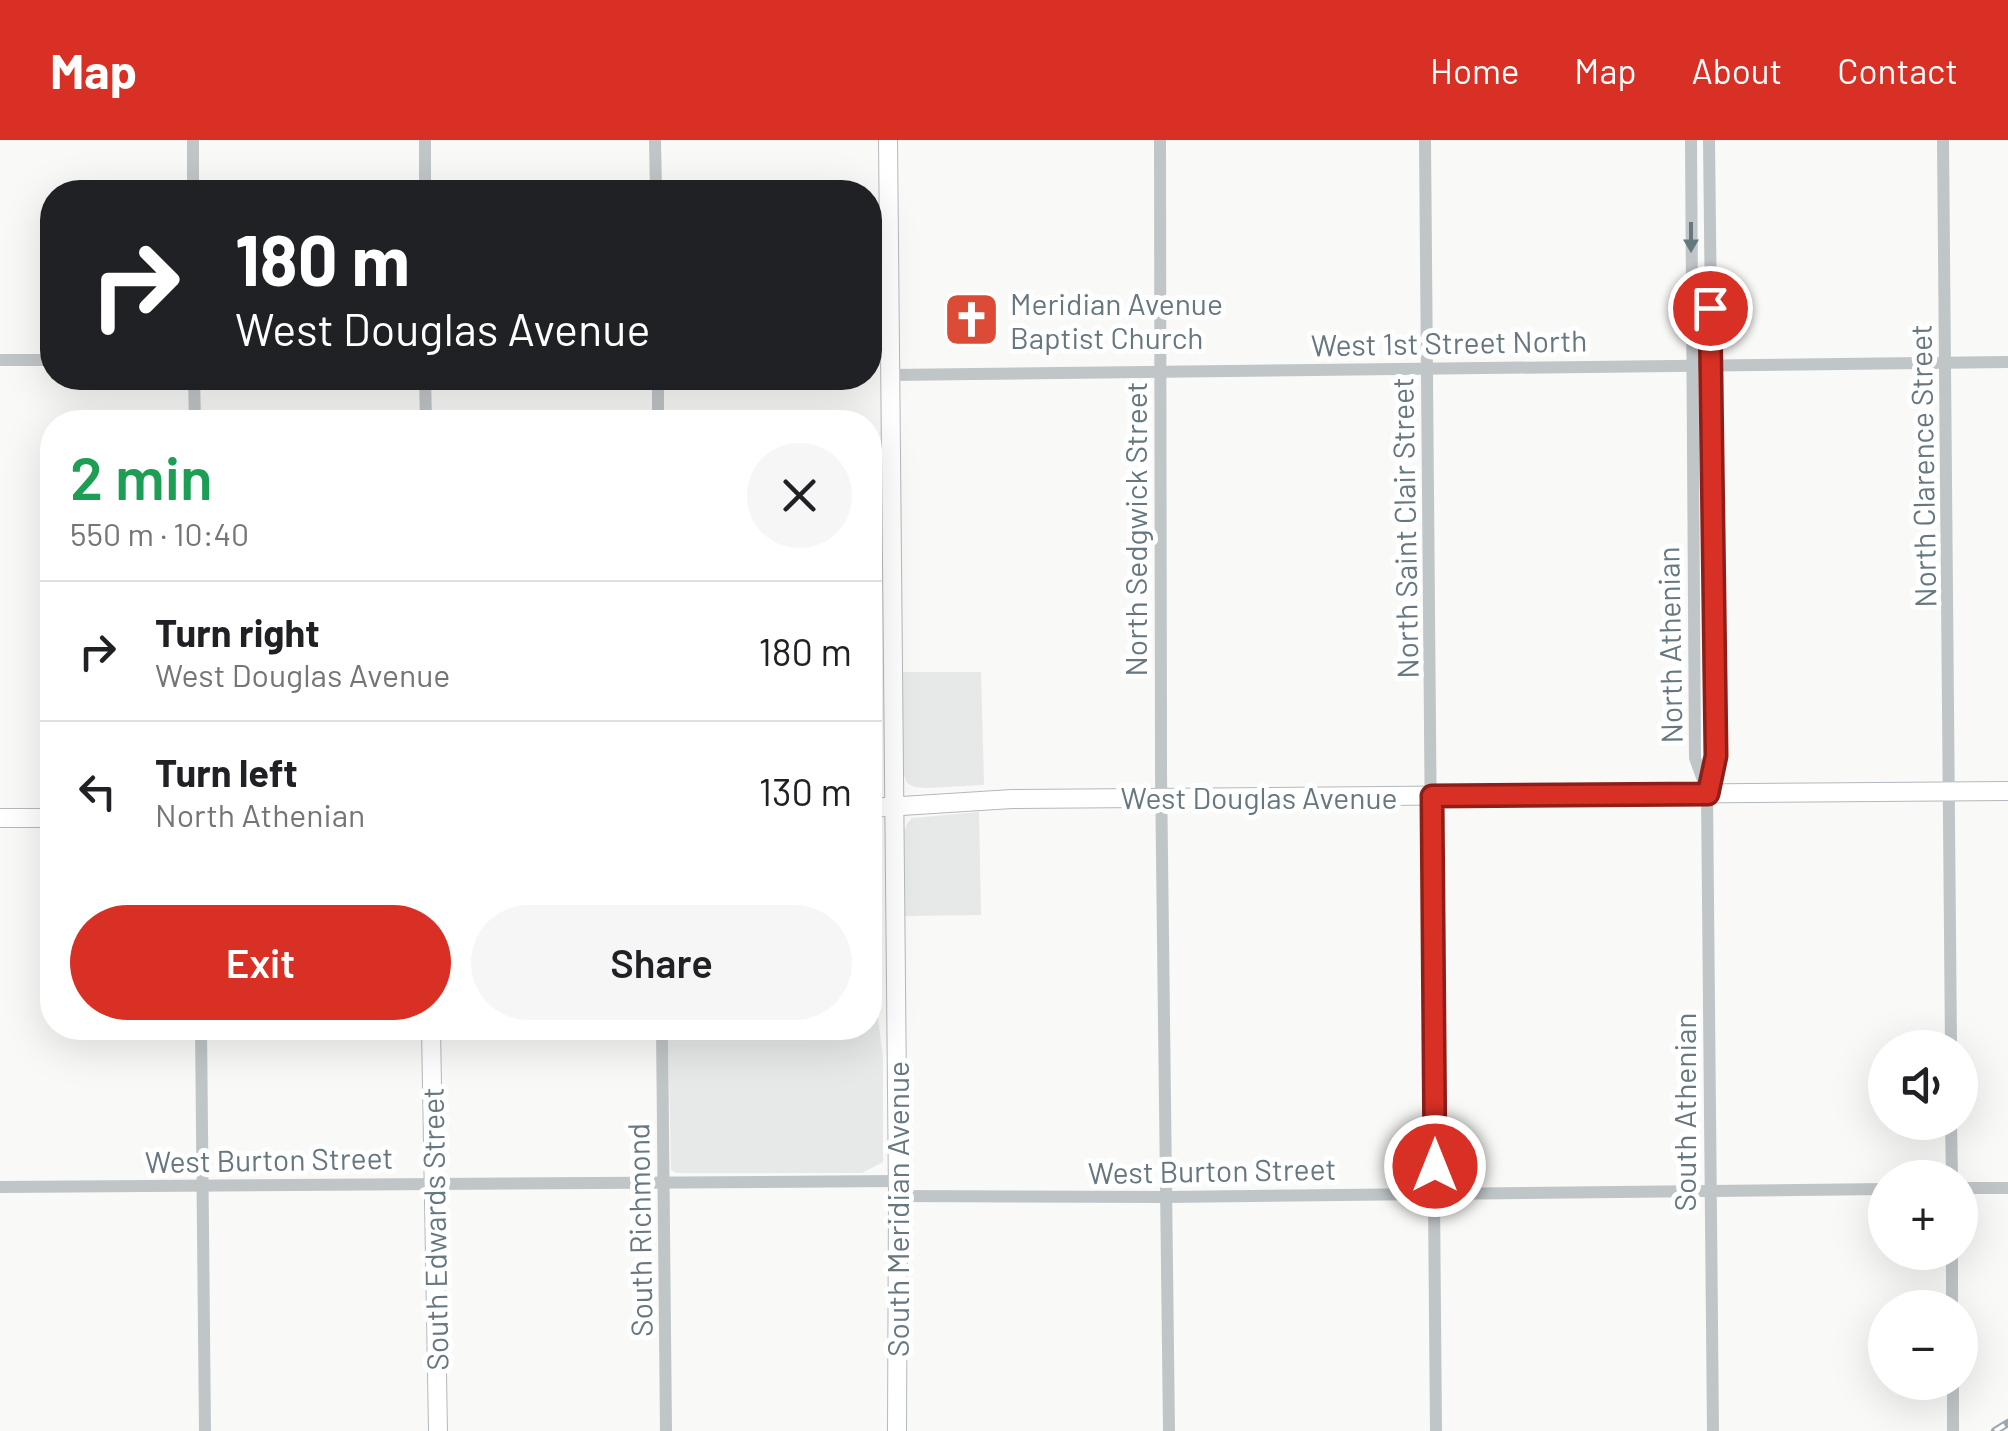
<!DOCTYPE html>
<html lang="en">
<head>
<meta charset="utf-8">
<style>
  :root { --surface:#fff; --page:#f6f6f6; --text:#202124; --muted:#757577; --line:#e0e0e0; --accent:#d93025 }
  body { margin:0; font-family:Barlow,sans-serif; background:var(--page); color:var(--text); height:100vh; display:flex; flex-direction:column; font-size:38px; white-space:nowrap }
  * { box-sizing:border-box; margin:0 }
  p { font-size:32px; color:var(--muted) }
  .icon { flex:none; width:55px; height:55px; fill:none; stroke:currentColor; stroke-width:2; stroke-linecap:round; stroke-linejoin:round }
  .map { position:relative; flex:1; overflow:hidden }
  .details { position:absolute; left:40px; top:270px; width:842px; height:630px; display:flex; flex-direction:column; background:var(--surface); border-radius:40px; box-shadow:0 10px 40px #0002 }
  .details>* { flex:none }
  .guide { position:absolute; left:40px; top:40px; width:842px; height:210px; border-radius:40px; box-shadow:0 10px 40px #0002; background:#202124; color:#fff; overflow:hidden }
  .fabs { position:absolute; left:1868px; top:890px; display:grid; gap:20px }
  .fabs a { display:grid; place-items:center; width:110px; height:110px; border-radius:50%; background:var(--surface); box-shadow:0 10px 40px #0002; font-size:50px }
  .pin { position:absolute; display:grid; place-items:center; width:85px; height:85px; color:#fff; margin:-42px; border:5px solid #fff; border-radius:50%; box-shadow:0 2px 10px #0007 }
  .me { position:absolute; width:110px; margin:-55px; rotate:0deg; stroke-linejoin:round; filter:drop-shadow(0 0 8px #0008) }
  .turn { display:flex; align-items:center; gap:35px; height:210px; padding:0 30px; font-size:45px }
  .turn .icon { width:130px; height:130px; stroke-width:2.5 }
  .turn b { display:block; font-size:70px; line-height:85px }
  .round { display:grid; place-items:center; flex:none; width:105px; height:105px; border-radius:52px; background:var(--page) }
  .overview { display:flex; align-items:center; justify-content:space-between; height:170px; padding:0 30px }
  h1 { font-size:60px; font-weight:600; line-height:75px; color:#1e9e55 }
  .primary-button { display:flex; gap:20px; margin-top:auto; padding:20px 30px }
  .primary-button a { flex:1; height:115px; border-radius:60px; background:var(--accent); color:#fff; font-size:40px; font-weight:600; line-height:115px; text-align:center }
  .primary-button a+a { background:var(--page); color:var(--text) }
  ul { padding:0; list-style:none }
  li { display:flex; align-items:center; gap:30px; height:140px; padding:0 30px; border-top:2px solid var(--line) }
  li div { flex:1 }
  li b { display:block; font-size:38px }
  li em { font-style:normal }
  header { display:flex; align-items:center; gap:60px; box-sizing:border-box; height:140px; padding:0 50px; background:var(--accent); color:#fff }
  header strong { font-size:48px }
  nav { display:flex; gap:55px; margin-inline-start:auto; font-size:35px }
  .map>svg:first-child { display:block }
  .built { fill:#e7e9e8 }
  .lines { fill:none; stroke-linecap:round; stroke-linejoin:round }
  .secondary-casing { stroke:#b3b9bd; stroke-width:20 }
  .street { stroke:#c0c5c8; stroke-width:12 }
  .secondary { stroke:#fff; stroke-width:18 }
  .rail-casing { stroke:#a0a8ad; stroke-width:8 }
  .rail { stroke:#fff; stroke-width:4; stroke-dasharray:11; stroke-linecap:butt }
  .oneway { fill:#667780 }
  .route-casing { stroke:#8d1f18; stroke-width:25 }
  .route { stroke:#d93025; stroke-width:18 }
  .labels { text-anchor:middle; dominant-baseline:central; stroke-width:10; stroke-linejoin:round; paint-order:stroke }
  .poi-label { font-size:30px; fill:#667780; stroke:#fff; text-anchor:start }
  .street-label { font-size:30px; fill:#667780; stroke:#fff }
</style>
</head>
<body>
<header>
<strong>Map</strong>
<nav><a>Home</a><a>Map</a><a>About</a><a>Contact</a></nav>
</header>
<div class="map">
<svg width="2008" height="1291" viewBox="0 0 2008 1291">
  <rect width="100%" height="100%" fill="#f9f9f7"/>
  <g class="built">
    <polygon points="901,532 981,532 984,645 927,648 915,647 907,643 903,632"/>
    <polygon points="870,545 880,545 880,640 870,652"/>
    <polygon points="979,672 981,775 905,776 904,693 907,684 912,678"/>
    <polygon points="870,691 874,704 876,864 883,916 883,1022 862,1033 677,1033 671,1030 668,888 870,888"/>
  </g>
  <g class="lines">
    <defs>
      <g id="secondary">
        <polyline points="888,0 898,1056 897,1291"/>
        <polyline points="870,668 1012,659 2008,651"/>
        <polyline points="0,678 52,678"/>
        <polyline points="431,888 438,1291"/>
      </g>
    </defs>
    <use href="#secondary" class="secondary-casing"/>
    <g class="street">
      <polyline points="193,0 193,52"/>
      <polyline points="425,0 425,52"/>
      <polyline points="655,0 656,52"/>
      <polyline points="1160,0 1161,633 1169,1291"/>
      <polyline points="1425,0 1436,1291"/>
      <polyline points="1691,0 1695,618 1707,651"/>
      <polyline points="1709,0 1716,616 1707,653 1713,1291"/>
      <polyline points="1943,0 1951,908"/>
      <polyline points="870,218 891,218"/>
      <polyline points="0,220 52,220"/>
      <polyline points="891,235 2008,222"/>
      <polyline points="194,238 195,282"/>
      <polyline points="425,238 426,282"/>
      <polyline points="658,238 658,282"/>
      <polyline points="201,888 205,1291"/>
      <polyline points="662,888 666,1291"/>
      <polyline points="1951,982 1952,1038"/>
      <polyline points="0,1047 898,1041"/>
      <polyline points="1960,1048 2008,1048"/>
      <polyline points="898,1056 1166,1057 1885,1049"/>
      <polyline points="1952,1112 1952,1168"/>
      <polyline points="1953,1242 1953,1291"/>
    </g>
    <use href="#secondary" class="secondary"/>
    <defs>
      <polyline id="rail" points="1995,1291 2008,1283"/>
    </defs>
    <use href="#rail" class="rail-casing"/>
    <use href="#rail" class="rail"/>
  </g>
  <defs><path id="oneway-solid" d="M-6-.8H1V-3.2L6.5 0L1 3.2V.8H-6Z" transform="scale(2.5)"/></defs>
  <use class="oneway" href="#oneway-solid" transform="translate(1691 97) rotate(90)"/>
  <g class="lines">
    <defs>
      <polyline id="route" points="1435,1026 1432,656 1708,654 1716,616 1710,168"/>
    </defs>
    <use href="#route" class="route-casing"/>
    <use href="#route" class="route"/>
  </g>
  <defs>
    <symbol id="church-square" viewBox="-11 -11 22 22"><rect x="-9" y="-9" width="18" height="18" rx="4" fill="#db4b35" stroke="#fff"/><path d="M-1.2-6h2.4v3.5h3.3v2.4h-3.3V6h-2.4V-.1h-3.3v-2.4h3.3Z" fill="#fff"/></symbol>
  </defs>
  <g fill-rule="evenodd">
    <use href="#church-square" x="940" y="148" width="63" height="63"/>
  </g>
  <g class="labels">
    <g class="poi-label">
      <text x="1010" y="163">Meridian Avenue<tspan x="1010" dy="34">Baptist Church</tspan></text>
    </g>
    <g class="street-label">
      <text transform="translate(1449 202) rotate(-1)">West 1st Street North</text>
      <text transform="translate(1922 326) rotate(-91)">North Clarence Street</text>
      <text transform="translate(1404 388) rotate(-91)">North Saint Clair Street</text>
      <text transform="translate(1135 389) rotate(-90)">North Sedgwick Street</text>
      <text transform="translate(1669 505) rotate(-91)">North Athenian</text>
      <text x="1259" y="657">West Douglas Avenue</text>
      <text transform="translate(1684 972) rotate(-90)">South Athenian</text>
      <text transform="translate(269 1019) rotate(-1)">West Burton Street</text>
      <text transform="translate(1212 1030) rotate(-1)">West Burton Street</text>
      <text transform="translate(897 1069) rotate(-90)">South Meridian Avenue</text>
      <text transform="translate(434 1089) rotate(-91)">South Edwards Street</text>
      <text transform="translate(639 1090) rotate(-91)">South Richmond</text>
    </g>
  </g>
</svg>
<div class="fabs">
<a><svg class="icon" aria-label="sound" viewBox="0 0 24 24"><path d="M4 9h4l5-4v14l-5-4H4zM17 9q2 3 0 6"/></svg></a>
<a>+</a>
<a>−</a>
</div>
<div class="pin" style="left:1710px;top:168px;background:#d93025"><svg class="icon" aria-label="arrive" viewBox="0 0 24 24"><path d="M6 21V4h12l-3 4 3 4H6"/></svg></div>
<svg class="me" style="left:1435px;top:1026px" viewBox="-20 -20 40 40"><circle r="17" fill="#d93025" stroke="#fff" stroke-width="3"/><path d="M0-11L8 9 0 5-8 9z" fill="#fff"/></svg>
<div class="guide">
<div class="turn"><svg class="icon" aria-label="right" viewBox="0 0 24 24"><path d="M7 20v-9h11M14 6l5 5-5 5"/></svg><div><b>180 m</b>West Douglas Avenue</div></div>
</div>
<section class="details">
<div class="overview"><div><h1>2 min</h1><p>550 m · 10:40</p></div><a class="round"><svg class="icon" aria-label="close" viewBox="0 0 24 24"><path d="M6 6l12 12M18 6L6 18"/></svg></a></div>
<ul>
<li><svg class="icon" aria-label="right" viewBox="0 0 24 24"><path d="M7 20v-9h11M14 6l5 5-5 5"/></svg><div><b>Turn right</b><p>West Douglas Avenue</p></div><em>180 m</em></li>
<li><svg class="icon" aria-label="left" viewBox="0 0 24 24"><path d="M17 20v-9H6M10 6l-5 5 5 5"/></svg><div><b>Turn left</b><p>North Athenian</p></div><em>130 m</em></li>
</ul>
<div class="primary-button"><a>Exit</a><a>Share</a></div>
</section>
</div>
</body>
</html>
